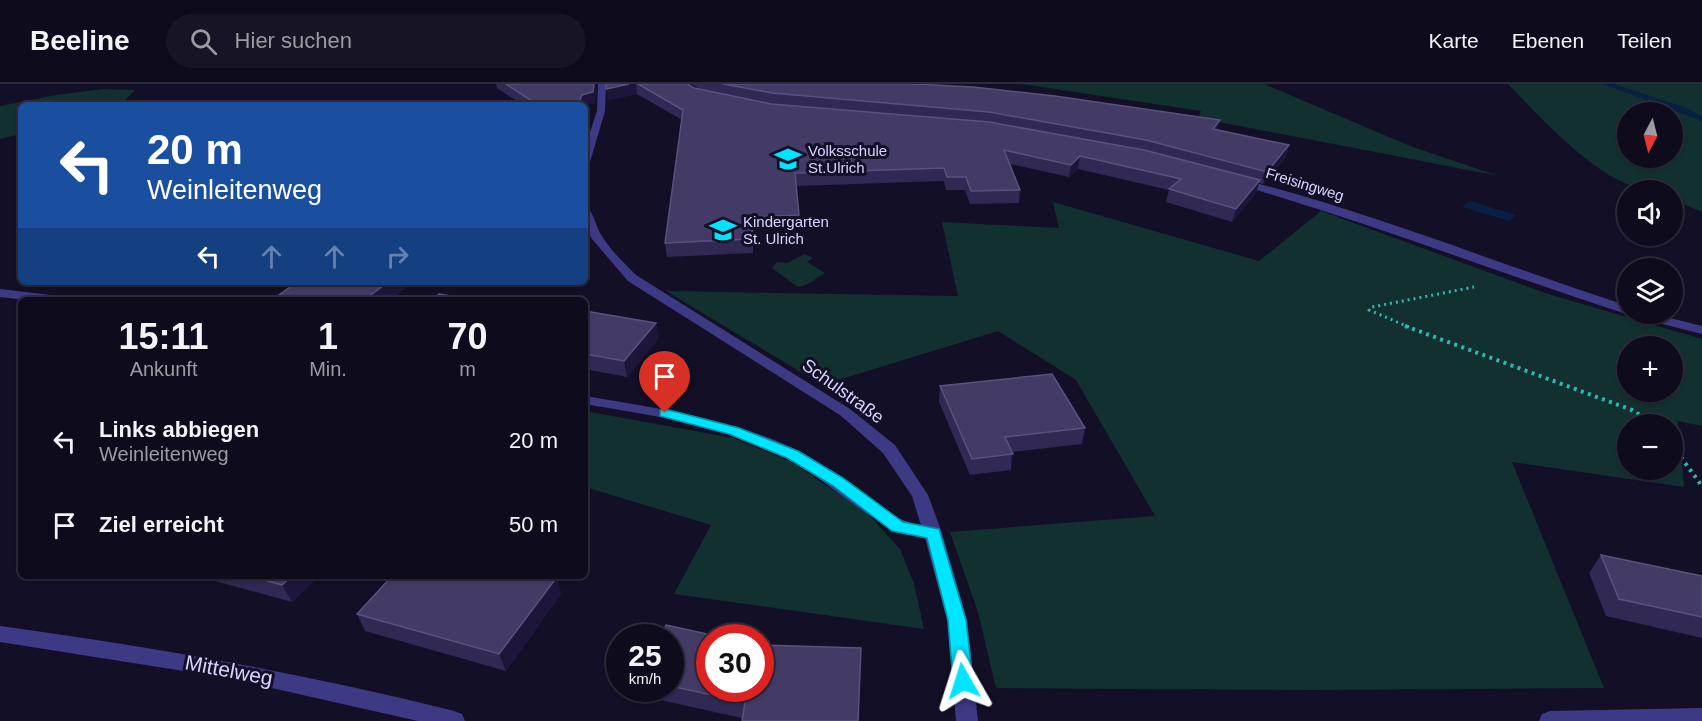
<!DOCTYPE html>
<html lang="de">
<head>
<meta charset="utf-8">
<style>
  :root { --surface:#0e0b1c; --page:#171425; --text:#f1f3f6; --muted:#9b9ba3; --line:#2e2b3b }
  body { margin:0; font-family:Helvetica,sans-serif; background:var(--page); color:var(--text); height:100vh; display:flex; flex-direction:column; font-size:22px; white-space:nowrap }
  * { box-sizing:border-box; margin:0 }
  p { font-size:20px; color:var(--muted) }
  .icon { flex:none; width:33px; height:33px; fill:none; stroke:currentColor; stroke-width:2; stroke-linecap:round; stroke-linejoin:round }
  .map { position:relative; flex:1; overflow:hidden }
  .details { position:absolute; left:18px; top:213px; width:570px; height:282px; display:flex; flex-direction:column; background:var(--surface); border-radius:9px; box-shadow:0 2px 4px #0004,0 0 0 2px var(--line) }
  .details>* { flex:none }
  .guide { position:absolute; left:18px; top:18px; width:570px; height:183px; border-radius:9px; box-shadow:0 2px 4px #0004,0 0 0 2px var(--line); background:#1a4fa0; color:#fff; overflow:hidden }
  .needle { width:39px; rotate:187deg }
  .fabs { position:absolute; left:1617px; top:18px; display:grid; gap:12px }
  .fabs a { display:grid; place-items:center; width:66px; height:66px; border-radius:50%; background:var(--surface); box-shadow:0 2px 4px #0004,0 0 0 2px var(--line); font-size:30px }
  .speed { position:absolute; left:606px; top:540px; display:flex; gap:12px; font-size:30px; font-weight:700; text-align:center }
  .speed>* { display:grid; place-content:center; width:78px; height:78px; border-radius:50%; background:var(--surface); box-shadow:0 2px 4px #0004,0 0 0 2px var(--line); line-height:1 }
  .speed small { font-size:15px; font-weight:400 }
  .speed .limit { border:9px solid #d22; background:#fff; color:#111 }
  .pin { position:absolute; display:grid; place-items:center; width:51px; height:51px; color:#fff; margin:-62px -26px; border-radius:50% 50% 50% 0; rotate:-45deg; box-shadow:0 0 6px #0007 }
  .pin .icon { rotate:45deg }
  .me { position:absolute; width:66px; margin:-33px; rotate:354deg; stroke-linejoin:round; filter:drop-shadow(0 0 4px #0008) }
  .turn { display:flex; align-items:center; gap:21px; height:126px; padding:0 30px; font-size:27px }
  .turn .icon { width:78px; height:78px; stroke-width:2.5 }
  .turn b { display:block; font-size:42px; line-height:51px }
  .lanes { display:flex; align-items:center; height:57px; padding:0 30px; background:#0003; justify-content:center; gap:30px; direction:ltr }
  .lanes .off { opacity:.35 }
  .eta { display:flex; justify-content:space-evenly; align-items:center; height:102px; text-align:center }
  .eta b { font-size:36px; font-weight:700; line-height:42px }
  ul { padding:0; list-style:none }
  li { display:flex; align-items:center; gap:18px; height:84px; padding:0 30px }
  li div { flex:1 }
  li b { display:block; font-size:22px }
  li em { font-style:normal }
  header { display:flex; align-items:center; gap:36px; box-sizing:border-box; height:84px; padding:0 30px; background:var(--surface); border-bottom:2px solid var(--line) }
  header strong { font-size:28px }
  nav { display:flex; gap:33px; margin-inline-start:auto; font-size:21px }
  .search { width:420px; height:54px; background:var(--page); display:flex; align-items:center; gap:15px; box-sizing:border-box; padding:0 21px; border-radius:33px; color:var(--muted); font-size:22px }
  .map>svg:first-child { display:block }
  .green { fill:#12302f; fill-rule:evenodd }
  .water { fill:#0a1f44 }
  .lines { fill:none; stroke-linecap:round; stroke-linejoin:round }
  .stream { fill:#0a1f44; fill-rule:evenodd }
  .path-far1 { stroke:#2fb8b0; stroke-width:3; stroke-dasharray:2 4; stroke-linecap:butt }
  .path { stroke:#2fb8b0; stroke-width:4; stroke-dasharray:3 4.5; stroke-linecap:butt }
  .minor { fill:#3d3a85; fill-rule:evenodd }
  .wall { fill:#312854 }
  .shaded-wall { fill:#1d163a }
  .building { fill:#433a66; stroke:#5a527e; stroke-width:1.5 }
  .route { fill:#00e5ff; stroke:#0095a6; stroke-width:1.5 }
  .labels { text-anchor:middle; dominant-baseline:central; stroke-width:6; stroke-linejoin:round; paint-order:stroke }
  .far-poi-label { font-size:15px; fill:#d9d4ff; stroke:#130f26; text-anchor:start }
  .far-street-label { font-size:15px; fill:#d9d4ff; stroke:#130f26 }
  .street-label { font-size:18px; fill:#d9d4ff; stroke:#130f26 }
  .near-street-label { font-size:21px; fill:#d9d4ff; stroke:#130f26 }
</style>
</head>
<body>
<header>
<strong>Beeline</strong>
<div class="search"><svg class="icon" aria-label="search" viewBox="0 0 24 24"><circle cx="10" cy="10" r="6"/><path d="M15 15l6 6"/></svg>Hier suchen</div>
<nav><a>Karte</a><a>Ebenen</a><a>Teilen</a></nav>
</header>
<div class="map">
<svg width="1702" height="637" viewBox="0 0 1702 637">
  <rect width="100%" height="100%" fill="#130f26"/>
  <g class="green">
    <polygon points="1022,0 1264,0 1410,62 1499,92 1198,34 1201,27"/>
    <path d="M1508 0H1702V128L1673 116 1672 106C1665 106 1657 107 1649 106 1601 101 1541 34 1508 0ZM1672 28V74H1628V28Z"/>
    <polygon points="103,5 135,6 124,17 113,21 21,21 21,50 0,55 0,22 56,11"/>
    <path d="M1053 118 1259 177 1321 127 1548 210 1702 255V342L1678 337 1684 403 1512 378 1604 604 1313 606 996 604 978 528 950 448 1155 432 1076 296 998 247 822 301 666 207 958 212 942 138 1059 144ZM1672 262V308H1628V262ZM1628 340H1672V386H1628Z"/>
    <path d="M805 170 813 174 807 178 825 189C815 194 811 201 798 203L772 184 777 178 787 179Z"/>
    <polygon points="585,327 733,354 793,379 868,430 900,465 914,500 924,545 674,510 711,441 585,403"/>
  </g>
  <polygon class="water" points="1470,117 1516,131 1509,137 1462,123"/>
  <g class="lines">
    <polygon class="stream" points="1603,0 1614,0 1681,22 1702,32 1702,37"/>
    <polyline class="path-far1" points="1409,243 1369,226 1372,223 1474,203"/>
    <g class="path">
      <polyline points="1405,242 1632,326 1654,340"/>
      <polyline points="1672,361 1702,402"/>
    </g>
    <g class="minor">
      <polygon points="598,0 606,0 605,27 590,78 585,81 585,63 597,27"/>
      <path d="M1240 95C1372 128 1498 180 1628 222V230H1630L1623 229C1494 187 1367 138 1236 100V96Z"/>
      <path d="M585 123C593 126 595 139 599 147 608 164 623 178 636 191L850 325 895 361 928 411 942 449 967 536 978 637H956L947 536 925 454C870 445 835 400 788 375 727 341 653 332 585 320V312C656 324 731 334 797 366 838 386 876 434 921 441L912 412 883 369 840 331 628 197 592 155 585 142Z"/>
      <polygon points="0,205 59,212 65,216 27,216 0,213"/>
      <polygon points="1633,230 1654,230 1702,242 1702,250 1635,233"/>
      <path d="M0 542C153 563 304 589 454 627L462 630 465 637H418L228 594 0 558Z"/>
      <polygon points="1702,624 1702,637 1539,637 1542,630 1550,627"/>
    </g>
  </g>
  <g class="wall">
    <polygon points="496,0 596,0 595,19 585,21 523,21 497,4"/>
    <polygon points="606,0 688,0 694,4 700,5 691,0 915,0 1218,46 1289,61 1286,73 1263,100 1259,99 1256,109 1232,138 1166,118 1169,106 1078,85 1069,93 1010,80 1020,106 1019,119 970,120 965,106 946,106 944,97 796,102 800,145 753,146 753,169 667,173 665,159 682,36 637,10 608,16"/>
    <polygon points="84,198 103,198 96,202"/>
    <polygon points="297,198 413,198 389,216 281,216 279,211"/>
    <polygon points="585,227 656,239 658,255 627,293 585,285"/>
    <polygon points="940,302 1085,344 1082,360 1012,368 1011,386 970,391 939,318"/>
    <polygon points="1601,471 1702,492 1702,554 1606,532 1589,489"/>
    <polygon points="197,492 319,492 292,518"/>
    <polygon points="561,510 506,587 365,547 357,530"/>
    <polygon points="670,554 710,604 861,582 742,634 642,612 640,604 670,604"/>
  </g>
  <g class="shaded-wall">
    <polygon points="594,0 596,0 595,19 585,22 578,21 582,11"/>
    <polygon points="629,0 636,0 637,10 608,16 606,5"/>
    <polygon points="1220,36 1217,48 1213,45"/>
    <polygon points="1289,61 1286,73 1263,100 1267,88"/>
    <polygon points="1080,72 1078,85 1069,93 1071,81"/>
    <polygon points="1260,96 1256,109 1232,138 1236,125"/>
    <polygon points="94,198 103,198 96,202"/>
    <polygon points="388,198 413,198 389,216 364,216"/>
    <polygon points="656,239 658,255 627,293 624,277"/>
    <polygon points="292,492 319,492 292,518 282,501"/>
    <polygon points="557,493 561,510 506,587 499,570"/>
  </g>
  <g class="building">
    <polygon points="506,0 594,0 593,8 582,11 578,21 538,21"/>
    <polygon points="606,0 629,0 606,5"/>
    <polygon points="638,0 688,0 694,4 771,20 989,38 1144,66 1260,96 1236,125 1169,105 1181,95 1080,72 1071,81 1004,66 1020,106 971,107 966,93 947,93 944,84 795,89 799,131 752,133 752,155 665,159 683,26"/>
    <polygon points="723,0 915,0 973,3 1055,12 1220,36 1213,45 1289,61 1267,88 1146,56 989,28 772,9"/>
    <polygon points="297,198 388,198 364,216 312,216 279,211"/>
    <polygon points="439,210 475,216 432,216"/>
    <polygon points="585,227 656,239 624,277 585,270"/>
    <polygon points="1052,290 1085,344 1005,353 1013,370 972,375 940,302"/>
    <polygon points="1601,471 1702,492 1702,533 1619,515"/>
    <polygon points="249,492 292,492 282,501"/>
    <polygon points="392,492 553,492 557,493 499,570 357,530"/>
    <polygon points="666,541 721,553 721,554 710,554 710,604 760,604 760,561 861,564 858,637 742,637 745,618 670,602 670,554 660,554"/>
  </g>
  <polygon class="route" points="665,325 739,344 798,367 843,394 903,438 939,445 966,536 973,597 970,602 963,605 956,602 953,597 948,536 927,454 892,447 832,401 787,374 729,350 660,332 660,326"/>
  <defs>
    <symbol id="school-bare" viewBox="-9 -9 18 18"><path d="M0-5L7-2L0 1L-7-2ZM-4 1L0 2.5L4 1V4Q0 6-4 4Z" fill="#00e5ff" stroke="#130f26" stroke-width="2.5" paint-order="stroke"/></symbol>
  </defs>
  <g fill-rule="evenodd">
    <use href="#school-bare" x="769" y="56" width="38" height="38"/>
    <use href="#school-bare" x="704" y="127" width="38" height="38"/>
  </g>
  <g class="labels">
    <g class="far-poi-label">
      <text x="808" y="66">Volksschule<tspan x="808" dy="17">St.Ulrich</tspan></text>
      <text x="743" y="137">Kindergarten<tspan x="743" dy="17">St. Ulrich</tspan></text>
    </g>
    <g class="far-street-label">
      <text transform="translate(1305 100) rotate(17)">Freisingweg</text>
    </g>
    <g class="street-label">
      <text transform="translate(843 307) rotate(36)">Schulstraße</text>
    </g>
    <g class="near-street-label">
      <text transform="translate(229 586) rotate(11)">Mittelweg</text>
    </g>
  </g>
</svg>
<div class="fabs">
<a><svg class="needle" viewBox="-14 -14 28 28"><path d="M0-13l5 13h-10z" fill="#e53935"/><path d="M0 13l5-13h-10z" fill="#9b9ba3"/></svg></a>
<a><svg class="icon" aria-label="sound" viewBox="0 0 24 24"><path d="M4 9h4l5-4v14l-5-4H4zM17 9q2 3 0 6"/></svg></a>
<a><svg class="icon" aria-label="layers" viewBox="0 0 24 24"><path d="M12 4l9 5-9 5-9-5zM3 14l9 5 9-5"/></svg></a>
<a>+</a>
<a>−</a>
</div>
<div class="speed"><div>25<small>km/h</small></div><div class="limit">30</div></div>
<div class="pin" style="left:665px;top:329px;background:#d93025"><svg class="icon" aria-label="arrive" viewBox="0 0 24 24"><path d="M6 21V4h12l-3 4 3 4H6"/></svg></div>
<svg class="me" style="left:963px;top:597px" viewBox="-20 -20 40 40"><path d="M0-17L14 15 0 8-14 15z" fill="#00e5ff" stroke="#fff" stroke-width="4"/></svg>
<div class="guide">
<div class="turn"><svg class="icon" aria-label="left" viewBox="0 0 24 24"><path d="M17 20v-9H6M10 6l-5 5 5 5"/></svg><div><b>20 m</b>Weinleitenweg</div></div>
<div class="lanes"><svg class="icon" aria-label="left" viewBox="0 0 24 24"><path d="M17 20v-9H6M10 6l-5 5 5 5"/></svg><svg class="icon off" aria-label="ahead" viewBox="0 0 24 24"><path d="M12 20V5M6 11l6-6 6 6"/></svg><svg class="icon off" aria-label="ahead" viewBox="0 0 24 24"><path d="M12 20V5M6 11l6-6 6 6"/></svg><svg class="icon off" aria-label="right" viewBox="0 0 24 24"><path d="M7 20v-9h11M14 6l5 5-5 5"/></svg></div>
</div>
<section class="details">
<div class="eta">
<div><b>15:11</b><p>Ankunft</p></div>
<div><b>1</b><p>Min.</p></div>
<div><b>70</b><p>m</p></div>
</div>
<ul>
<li><svg class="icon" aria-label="left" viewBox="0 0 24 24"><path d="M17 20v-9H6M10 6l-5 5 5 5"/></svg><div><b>Links abbiegen</b><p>Weinleitenweg</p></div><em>20 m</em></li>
<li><svg class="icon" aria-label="arrive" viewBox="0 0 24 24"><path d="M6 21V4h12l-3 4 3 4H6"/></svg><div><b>Ziel erreicht</b></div><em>50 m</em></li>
</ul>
</section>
</div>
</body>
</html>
